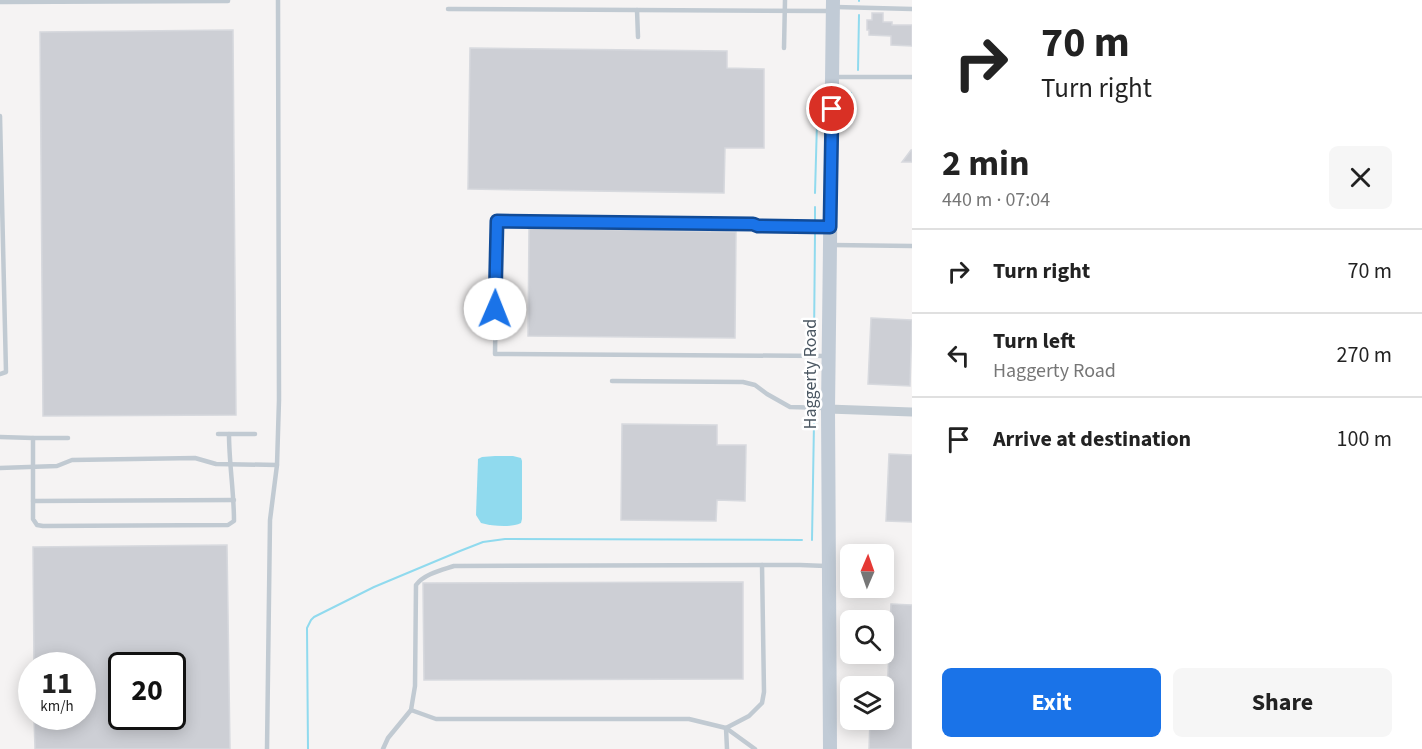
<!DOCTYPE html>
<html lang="en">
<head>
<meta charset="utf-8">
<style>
  :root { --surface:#fff; --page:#f6f6f6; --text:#222; --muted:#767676; --line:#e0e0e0; --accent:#1a73e8 }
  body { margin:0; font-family:"Source Sans 3",sans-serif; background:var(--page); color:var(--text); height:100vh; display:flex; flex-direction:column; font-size:22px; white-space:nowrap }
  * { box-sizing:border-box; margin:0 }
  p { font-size:20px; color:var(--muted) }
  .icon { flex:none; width:33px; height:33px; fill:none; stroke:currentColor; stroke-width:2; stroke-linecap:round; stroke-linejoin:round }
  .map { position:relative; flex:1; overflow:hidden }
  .drawer { display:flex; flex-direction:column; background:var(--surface); width:510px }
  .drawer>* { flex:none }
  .banner { background:#fff; color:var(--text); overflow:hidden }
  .needle { width:39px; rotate:2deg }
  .controls { position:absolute; left:840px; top:544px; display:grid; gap:12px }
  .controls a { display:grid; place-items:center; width:54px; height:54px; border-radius:9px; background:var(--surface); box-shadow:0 3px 15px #0003; font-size:30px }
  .speed { position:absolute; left:18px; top:652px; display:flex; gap:12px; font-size:30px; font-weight:700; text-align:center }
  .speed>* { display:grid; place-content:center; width:78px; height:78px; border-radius:50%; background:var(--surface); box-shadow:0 3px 15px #0003; line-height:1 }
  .speed small { font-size:15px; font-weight:400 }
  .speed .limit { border:3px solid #111; border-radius:9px; background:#fff; color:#111 }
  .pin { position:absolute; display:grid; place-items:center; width:51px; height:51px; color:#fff; margin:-26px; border:3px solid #fff; border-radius:50%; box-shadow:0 2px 6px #0007 }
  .me { position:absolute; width:66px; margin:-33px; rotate:1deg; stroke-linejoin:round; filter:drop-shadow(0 0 4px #0008) }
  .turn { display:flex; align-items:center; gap:21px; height:126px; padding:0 30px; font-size:27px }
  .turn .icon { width:78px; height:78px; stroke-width:2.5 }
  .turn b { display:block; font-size:42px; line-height:51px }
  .round { display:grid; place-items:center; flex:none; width:63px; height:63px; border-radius:9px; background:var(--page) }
  .summary { display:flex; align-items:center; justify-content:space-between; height:102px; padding:0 30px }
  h1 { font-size:36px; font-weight:700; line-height:45px }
  .cta { display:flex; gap:12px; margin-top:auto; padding:12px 30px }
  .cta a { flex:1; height:69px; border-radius:9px; background:var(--accent); color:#fff; font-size:24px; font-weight:700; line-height:69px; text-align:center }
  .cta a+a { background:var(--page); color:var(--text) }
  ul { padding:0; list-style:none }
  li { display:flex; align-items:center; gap:18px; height:84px; padding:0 30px; border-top:2px solid var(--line) }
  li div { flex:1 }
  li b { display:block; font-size:22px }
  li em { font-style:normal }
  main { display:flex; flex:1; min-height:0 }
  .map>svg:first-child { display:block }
  .water { fill:#90daee }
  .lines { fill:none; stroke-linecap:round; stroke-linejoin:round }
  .stream { stroke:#90daee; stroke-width:2 }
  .building { fill:#cdcfd5; stroke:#d7d9de; stroke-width:1.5; fill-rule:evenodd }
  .lane { stroke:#c1cad2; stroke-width:4.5 }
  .street { stroke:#c1cad2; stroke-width:9 }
  .secondary { stroke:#c1cbd6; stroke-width:14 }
  .route-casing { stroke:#114b97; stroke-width:15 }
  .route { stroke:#1a73e8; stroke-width:10 }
  .labels { text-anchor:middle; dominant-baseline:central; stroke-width:5; stroke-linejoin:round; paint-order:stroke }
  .street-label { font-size:18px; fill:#4a5661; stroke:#fff }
</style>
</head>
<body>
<main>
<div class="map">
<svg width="912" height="749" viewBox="0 0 912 749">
  <rect width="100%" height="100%" fill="#f5f3f3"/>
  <path class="water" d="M495 456H513L521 458 522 461V519L521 523C510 528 493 526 481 523L476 515 478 459 482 457Z"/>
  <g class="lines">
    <g class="stream">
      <polyline points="859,1 859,0"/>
      <polyline points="858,70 859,15"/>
      <polyline points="837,105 851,93"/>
      <polyline points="815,193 817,122 826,114"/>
      <polyline points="815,220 815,207"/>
      <polyline points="814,341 815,233"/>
      <polyline points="814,396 814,371"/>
      <polyline points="812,540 814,423"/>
      <polyline points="308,749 307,628 311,620 314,617 374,587 460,551 483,542 505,539 802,540"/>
    </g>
  </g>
  <g class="building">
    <polygon points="872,13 883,13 883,22 892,22 892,25 912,25 912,46 891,45 891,36 869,35 869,30 867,30 867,20 872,20"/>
    <polygon points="233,30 236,415 43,416 40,32"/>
    <polygon points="470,48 727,51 727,68 764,69 764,148 725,148 724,193 468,189"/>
    <polygon points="911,150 912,150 912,162 902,162"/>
    <polygon points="529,228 736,232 735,338 528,336"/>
    <polygon points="871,318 912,320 910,386 868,384"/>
    <polygon points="622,424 717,425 717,445 746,445 745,501 717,500 716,521 621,520"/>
    <polygon points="889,454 912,455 912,522 886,521"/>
    <path d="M227 545 230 749H35L34 717H82V666H34L33 547ZM122 666H172V717H122Z"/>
    <polygon points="743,582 743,679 424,680 423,583"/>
    <polygon points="891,604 912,605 912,749 869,749 870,720 884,720 884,697 887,697"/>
  </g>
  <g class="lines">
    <g class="lane">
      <polyline points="0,2 228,1 228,0"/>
      <polyline points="836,7 912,9"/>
      <polyline points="448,9 830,11"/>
      <polyline points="637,10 638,37"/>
      <polyline points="784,48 785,0"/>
      <polyline points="835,77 912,77"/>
      <polyline points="0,116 6,372 0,374"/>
      <polyline points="832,245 912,246"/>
      <polyline points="826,356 495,354 497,221 753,224 758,226 829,227"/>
      <polyline points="612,381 743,382 755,385 767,394 790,407 825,408"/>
      <polyline points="218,434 255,434"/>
      <path d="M0 437 33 438V519L37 525 43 526 228 525 234 521C234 492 229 463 229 434"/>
      <polyline points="33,438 68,438"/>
      <polyline points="0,468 57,466 72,460 195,458 216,464 277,465"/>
      <polyline points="33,501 234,500"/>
      <polyline points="411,710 436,719 689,719 726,728 755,749"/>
      <polyline points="726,728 749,716 762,703 764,692 762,565"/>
      <polyline points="726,728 727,749"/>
      <polyline points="267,749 270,520 277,465 279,400 278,0"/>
      <path d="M383 749 388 738 411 710 415 686 416 585C424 574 442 570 454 566L800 565 826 566"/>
    </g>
    <polyline class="street" points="828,409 912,412"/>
    <polyline class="secondary" points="830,749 828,409 833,0"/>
  </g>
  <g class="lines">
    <defs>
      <polyline id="route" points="495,309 497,221 753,224 758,226 830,227 832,109"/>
    </defs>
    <use href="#route" class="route-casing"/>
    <use href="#route" class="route"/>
  </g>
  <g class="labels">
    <g class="street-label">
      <text transform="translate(810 374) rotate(-90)">Haggerty Road</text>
    </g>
  </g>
</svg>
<div class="controls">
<a><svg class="needle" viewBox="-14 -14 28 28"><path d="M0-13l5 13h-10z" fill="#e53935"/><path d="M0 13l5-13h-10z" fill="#767676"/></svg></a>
<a><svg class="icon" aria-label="search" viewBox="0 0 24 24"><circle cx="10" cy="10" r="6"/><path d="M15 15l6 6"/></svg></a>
<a><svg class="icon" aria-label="layers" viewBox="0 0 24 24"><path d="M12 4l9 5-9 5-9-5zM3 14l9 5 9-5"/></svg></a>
</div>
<div class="speed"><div>11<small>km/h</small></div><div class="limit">20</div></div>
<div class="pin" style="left:832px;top:109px;background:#d93025"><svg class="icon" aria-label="arrive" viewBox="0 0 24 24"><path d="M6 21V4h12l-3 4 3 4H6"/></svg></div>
<svg class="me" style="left:495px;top:309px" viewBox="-20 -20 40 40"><circle r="19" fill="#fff"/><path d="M0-13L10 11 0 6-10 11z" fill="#1a73e8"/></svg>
</div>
<section class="drawer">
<div class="banner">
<div class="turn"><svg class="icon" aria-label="right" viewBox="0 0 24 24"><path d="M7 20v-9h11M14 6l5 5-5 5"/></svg><div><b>70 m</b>Turn right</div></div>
</div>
<div class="summary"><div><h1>2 min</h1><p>440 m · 07:04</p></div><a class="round"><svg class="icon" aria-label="close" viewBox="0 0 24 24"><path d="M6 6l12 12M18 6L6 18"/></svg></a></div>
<ul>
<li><svg class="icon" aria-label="right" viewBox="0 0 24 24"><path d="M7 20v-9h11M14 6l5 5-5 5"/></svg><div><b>Turn right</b></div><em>70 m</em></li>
<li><svg class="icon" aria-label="left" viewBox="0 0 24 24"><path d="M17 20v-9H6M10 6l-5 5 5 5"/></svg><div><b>Turn left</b><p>Haggerty Road</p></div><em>270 m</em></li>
<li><svg class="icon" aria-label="arrive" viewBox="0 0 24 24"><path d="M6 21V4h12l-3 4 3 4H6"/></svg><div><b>Arrive at destination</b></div><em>100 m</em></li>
</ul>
<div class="cta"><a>Exit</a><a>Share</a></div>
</section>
</main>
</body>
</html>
